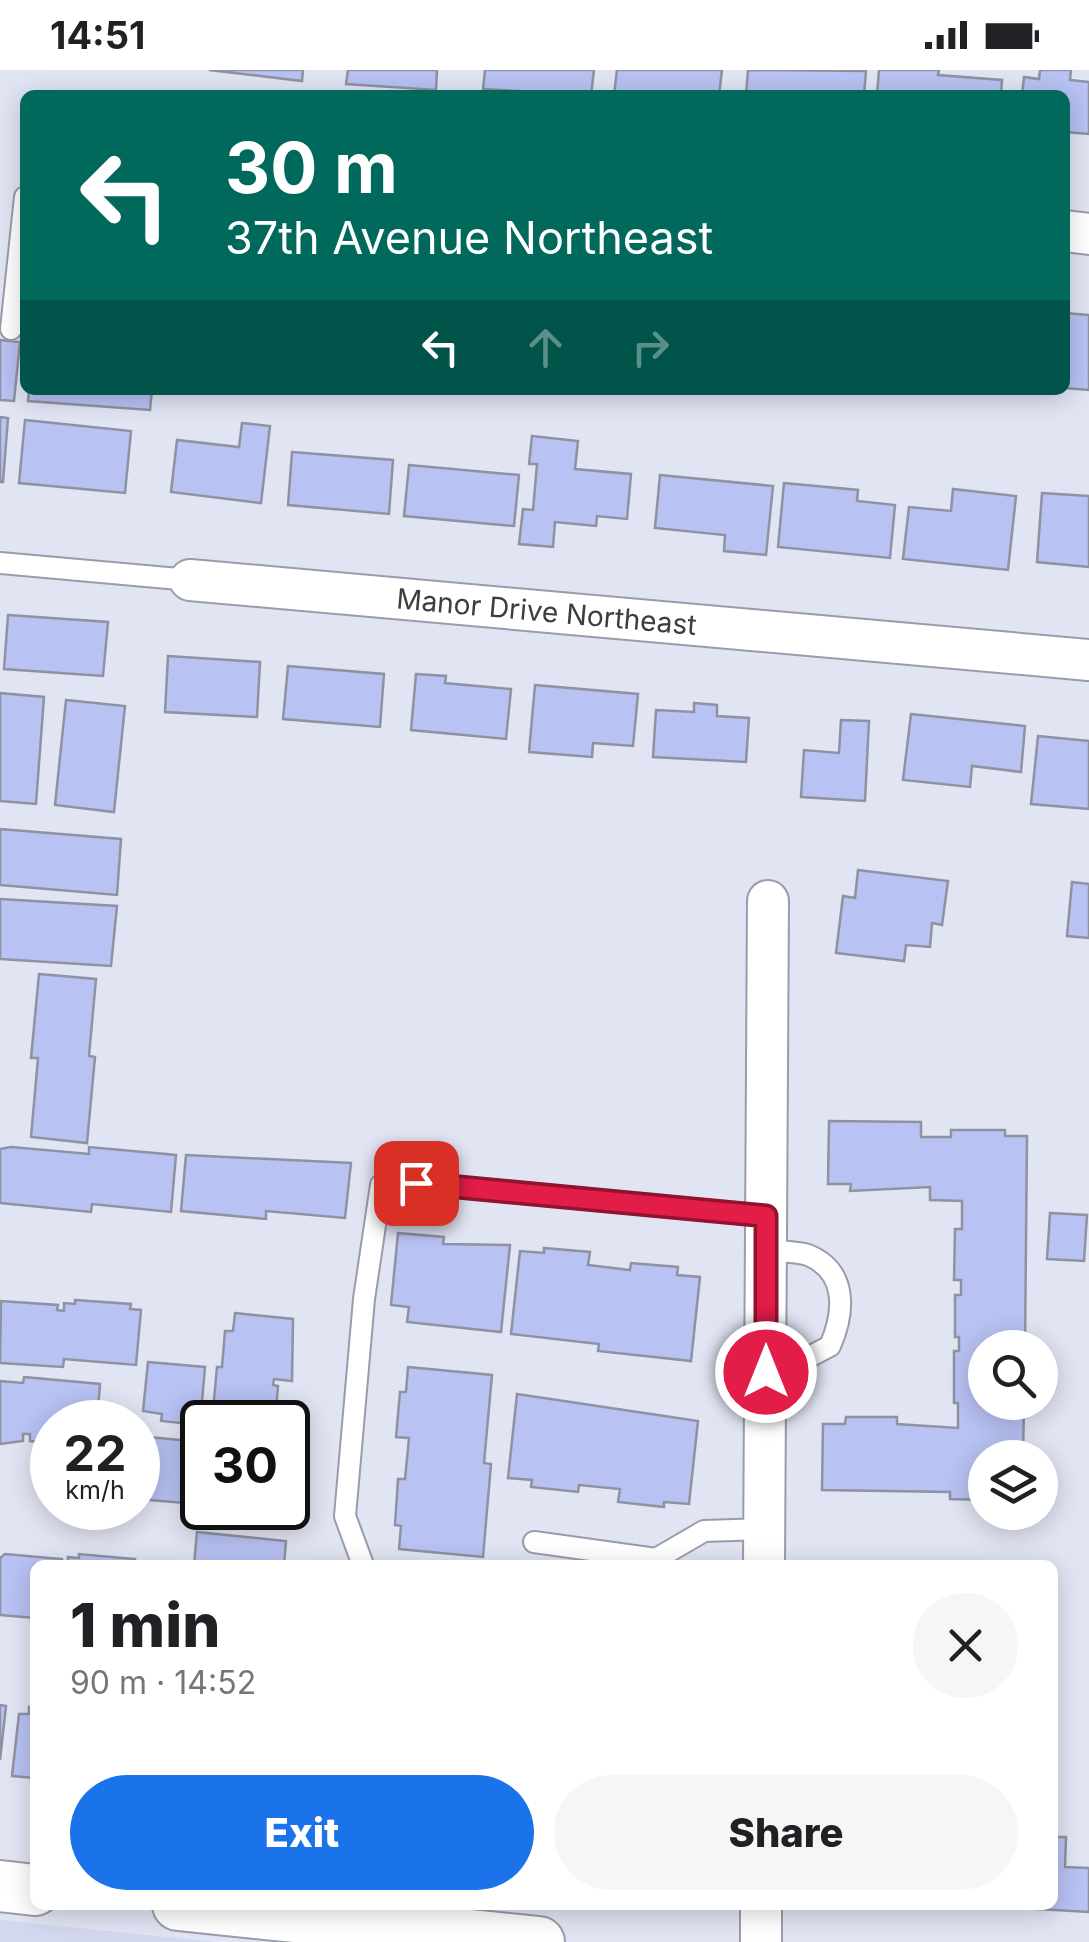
<!DOCTYPE html>
<html lang="en">
<head>
<meta charset="utf-8">
<style>
  :root { --surface:#fff; --page:#f6f6f6; --text:#202124; --muted:#757577; --accent:#1a73e8 }
  body { margin:0; font-family:Inter,sans-serif; background:var(--page); color:var(--text); height:100vh; display:flex; flex-direction:column; font-size:38px; white-space:nowrap }
  * { box-sizing:border-box; margin:0 }
  p { font-size:32px; color:var(--muted) }
  .icon { flex:none; width:55px; height:55px; fill:none; stroke:currentColor; stroke-width:2; stroke-linecap:round; stroke-linejoin:round }
  .map { position:relative; flex:1; overflow:hidden }
  .sheet { position:absolute; left:30px; top:1490px; width:1028px; height:350px; display:flex; flex-direction:column; background:var(--surface); border-radius:15px; box-shadow:0 5px 25px #0003 }
  .sheet>* { flex:none }
  .banner { position:absolute; left:20px; top:20px; width:1050px; height:305px; border-radius:15px; box-shadow:0 5px 25px #0003; background:#00695c; color:#fff; overflow:hidden }
  .fabs { position:absolute; left:968px; top:1260px; display:grid; gap:20px }
  .fabs a { display:grid; place-items:center; width:90px; height:90px; border-radius:50%; background:var(--surface); box-shadow:0 5px 25px #0003; font-size:50px }
  .speed { position:absolute; left:30px; top:1330px; display:flex; gap:20px; font-size:50px; font-weight:700; text-align:center }
  .speed>* { display:grid; place-content:center; width:130px; height:130px; border-radius:50%; background:var(--surface); box-shadow:0 5px 25px #0003; line-height:1 }
  .speed small { font-size:25px; font-weight:400 }
  .speed .limit { border:5px solid #111; border-radius:15px; background:#fff; color:#111 }
  .pin { position:absolute; display:grid; place-items:center; width:85px; height:85px; color:#fff; margin:-42px; border-radius:20px; box-shadow:0 5px 15px #0006 }
  .me { position:absolute; width:110px; margin:-55px; rotate:0deg; stroke-linejoin:round; filter:drop-shadow(0 0 8px #0008) }
  .turn { display:flex; align-items:center; gap:35px; height:210px; padding:0 40px; font-size:45px }
  .turn .icon { width:130px; height:130px; stroke-width:2.5 }
  .turn b { display:block; font-size:70px; line-height:85px }
  .lanes { display:flex; align-items:center; height:95px; padding:0 40px; background:#0003; justify-content:center; gap:50px; direction:ltr }
  .lanes .off { opacity:.35 }
  .round { display:grid; place-items:center; flex:none; width:105px; height:105px; border-radius:52px; background:var(--page) }
  .overview { display:flex; align-items:center; justify-content:space-between; height:170px; padding:0 40px }
  h1 { font-size:60px; font-weight:800; line-height:75px }
  .cta { display:flex; gap:20px; margin-top:auto; padding:20px 40px }
  .cta a { flex:1; height:115px; border-radius:60px; background:var(--accent); color:#fff; font-size:40px; font-weight:800; line-height:115px; text-align:center }
  .cta a+a { background:var(--page); color:var(--text) }
  .status { display:flex; justify-content:space-between; align-items:center; height:70px; padding:0 50px; background:var(--surface); direction:ltr }
  .status svg { height:28px; fill:currentColor }
  .map>svg:first-child { display:block }
  .built { fill:#d3d8ee }
  .building { fill:#b8c2f3; stroke:#8f92a0; stroke-width:2.5 }
  .lines { fill:none; stroke-linecap:round; stroke-linejoin:round }
  .service-casing { stroke:#999caa; stroke-width:24 }
  .minor-casing { stroke:#999caa; stroke-width:44 }
  .tertiary-casing { stroke:#999caa; stroke-width:54 }
  .service { stroke:#fff; stroke-width:20 }
  .minor { stroke:#fff; stroke-width:40 }
  .tertiary { stroke:#fff; stroke-width:50 }
  .route-casing { stroke:#92132f; stroke-width:25 }
  .route { stroke:#e11d48; stroke-width:18 }
  .labels { text-anchor:middle; dominant-baseline:central; stroke-width:10; stroke-linejoin:round; paint-order:stroke }
  .street-label { font-size:28px; fill:#3b3d43; stroke:#fff }
</style>
</head>
<body>
<div class="status"><b>14:51</b><svg viewBox="0 0 49 12"><path d="M0 12V9h3v3zM5 12V6h3v6zM10 12V3h3v9zM15 12V0h3v12zM26 1h20v11H26zM47 4h2v5h-2z"/></svg></div>
<div class="map">
<svg width="1089" height="1872" viewBox="0 0 1089 1872">
  <rect width="100%" height="100%" fill="#e1e4f3"/>
  <polygon class="built" points="0,1850 216,1872 0,1872"/>
  <g class="building">
    <polygon points="209,0 303,0 302,11"/>
    <polygon points="348,0 437,0 436,20 346,14"/>
    <polygon points="485,0 594,0 591,25 483,19"/>
    <polygon points="617,0 722,0 719,25 614,25"/>
    <polygon points="748,0 866,1 864,25 746,25"/>
    <polygon points="879,0 939,0 938,5 1002,10 1001,25 877,25"/>
    <polygon points="1040,0 1071,0 1070,10 1089,12 1089,64 1065,62 1065,25 1022,25 1024,7 1039,9"/>
    <polygon points="1065,243 1089,245 1089,320 1065,318"/>
    <polygon points="0,270 20,272 14,331 0,330"/>
    <polygon points="29,320 152,320 150,340 28,331"/>
    <polygon points="0,347 8,348 3,412 0,412"/>
    <polygon points="25,350 131,361 125,423 19,413"/>
    <polygon points="242,353 270,356 261,433 171,422 177,370 239,377"/>
    <polygon points="532,366 578,371 575,399 631,404 627,449 597,446 596,456 555,452 553,477 519,474 523,439 533,440 537,394 529,394"/>
    <polygon points="292,382 393,390 389,444 288,435"/>
    <polygon points="409,395 519,405 514,456 404,446"/>
    <polygon points="660,405 773,416 766,485 724,481 725,465 655,458"/>
    <polygon points="784,413 858,420 857,431 895,435 890,488 778,477"/>
    <polygon points="953,419 1016,426 1008,500 903,489 909,437 951,441"/>
    <polygon points="1042,423 1089,426 1089,497 1037,492"/>
    <polygon points="8,545 108,552 103,606 4,599"/>
    <polygon points="168,586 260,592 257,647 165,642"/>
    <polygon points="288,596 384,604 380,657 283,649"/>
    <polygon points="416,604 446,606 445,613 511,619 506,669 411,660"/>
    <polygon points="535,615 638,624 633,676 593,673 592,687 529,682"/>
    <polygon points="0,623 44,627 36,734 0,731"/>
    <polygon points="66,630 125,636 114,742 55,735"/>
    <polygon points="694,633 717,635 717,646 749,648 746,692 653,687 656,640 694,642"/>
    <polygon points="911,644 1025,656 1021,702 972,696 970,717 903,710"/>
    <polygon points="841,650 869,651 865,731 801,727 804,680 839,683"/>
    <polygon points="1038,666 1089,671 1089,739 1031,734"/>
    <polygon points="0,759 121,769 117,825 0,815"/>
    <polygon points="858,800 948,811 942,855 932,853 930,877 906,875 904,891 836,883 843,826 855,828"/>
    <polygon points="1072,812 1089,814 1089,868 1067,866"/>
    <polygon points="0,829 117,836 111,896 0,889"/>
    <polygon points="39,904 96,909 89,986 95,987 87,1073 31,1067 38,988 31,988"/>
    <polygon points="829,1051 921,1052 921,1067 951,1067 951,1060 1005,1060 1005,1066 1027,1066 1025,1278 985,1278 985,1332 1024,1332 1023,1388 985,1388 985,1430 950,1429 950,1422 822,1420 823,1354 845,1354 846,1347 897,1347 897,1354 958,1358 958,1333 954,1333 954,1281 959,1281 959,1267 955,1267 955,1225 961,1225 961,1210 954,1210 955,1159 962,1159 962,1131 930,1130 930,1117 850,1121 851,1114 828,1114"/>
    <polygon points="11,1077 89,1084 89,1077 176,1085 171,1142 92,1134 91,1142 0,1133 0,1079"/>
    <polygon points="186,1085 351,1093 345,1148 266,1141 266,1149 181,1141"/>
    <polygon points="1050,1143 1087,1145 1084,1191 1047,1189"/>
    <polygon points="398,1163 444,1167 443,1174 510,1175 501,1262 407,1252 409,1237 391,1235"/>
    <polygon points="544,1178 590,1182 588,1195 630,1200 631,1193 678,1197 677,1205 700,1207 691,1291 598,1281 599,1274 511,1264 520,1181 544,1183"/>
    <polygon points="75,1230 131,1234 130,1239 141,1240 136,1295 64,1289 63,1297 0,1293 1,1231 58,1235 57,1240 64,1241 64,1233 75,1234"/>
    <polygon points="235,1243 293,1249 292,1311 274,1309 273,1315 278,1316 275,1352 212,1352 217,1297 222,1297 225,1261 233,1261"/>
    <polygon points="148,1292 205,1297 200,1355 161,1351 162,1344 143,1341"/>
    <polygon points="408,1297 492,1305 484,1393 491,1394 483,1487 399,1479 401,1456 395,1455 398,1409 405,1409 409,1368 396,1367 400,1322 406,1322"/>
    <polygon points="24,1307 100,1314 97,1352 52,1352 52,1373 30,1371 30,1364 23,1364 23,1371 0,1374 0,1311 23,1313"/>
    <polygon points="517,1324 698,1351 689,1434 664,1432 664,1437 618,1432 620,1419 579,1415 578,1422 531,1417 532,1410 508,1408"/>
    <polygon points="138,1366 201,1372 196,1430 184,1429 184,1433 138,1429"/>
    <polygon points="213,1438 274,1438 267,1455 212,1450"/>
    <polygon points="197,1462 286,1471 284,1495 194,1495"/>
    <polygon points="5,1484 62,1489 61,1494 68,1495 68,1487 79,1488 79,1484 135,1489 134,1494 145,1495 35,1495 35,1548 0,1545 0,1488"/>
    <polygon points="0,1635 6,1636 0,1690"/>
    <polygon points="29,1637 35,1637 35,1708 12,1706 19,1644 29,1644"/>
    <polygon points="1052,1767 1066,1767 1065,1797 1089,1798 1089,1842 1003,1837 1052,1835"/>
  </g>
  <g class="lines">
    <defs>
      <g id="service">
        <polyline points="11,259 25,127"/>
        <polyline points="0,493 190,510"/>
        <path d="M766 1301 790 1297 830 1276C844 1244 849 1202 808 1185 797 1181 779 1182 767 1180"/>
        <polyline points="534,1472 656,1489 704,1461 765,1459"/>
        <polyline points="363,1495 345,1446 364,1229 381,1115 416,1113 766,1146"/>
      </g>
      <g id="minor">
        <polyline points="1065,161 1089,164"/>
        <path id="s1" d="M190 510 1089 590"/>
        <polyline points="764,1495 768,831"/>
        <polyline points="761,1872 761,1835"/>
      </g>
      <g id="tertiary">
        <polyline points="0,1816 35,1820"/>
        <polyline points="178,1835 539,1872"/>
      </g>
    </defs>
    <use href="#service" class="service-casing"/>
    <use href="#minor" class="minor-casing"/>
    <use href="#tertiary" class="tertiary-casing"/>
    <use href="#service" class="service"/>
    <use href="#minor" class="minor"/>
    <use href="#tertiary" class="tertiary"/>
  </g>
  <g class="lines">
    <defs>
      <polyline id="route" points="416,1113 766,1146 766,1302"/>
    </defs>
    <use href="#route" class="route-casing"/>
    <use href="#route" class="route"/>
  </g>
  <g class="labels">
    <g class="street-label">
      <text stroke="none"><textPath href="#s1" startOffset="358">Manor Drive Northeast</textPath></text>
    </g>
  </g>
</svg>
<div class="fabs">
<a><svg class="icon" aria-label="search" viewBox="0 0 24 24"><circle cx="10" cy="10" r="6"/><path d="M15 15l6 6"/></svg></a>
<a><svg class="icon" aria-label="layers" viewBox="0 0 24 24"><path d="M12 4l9 5-9 5-9-5zM3 14l9 5 9-5"/></svg></a>
</div>
<div class="speed"><div>22<small>km/h</small></div><div class="limit">30</div></div>
<div class="pin" style="left:416px;top:1113px;background:#d93025"><svg class="icon" aria-label="arrive" viewBox="0 0 24 24"><path d="M6 21V4h12l-3 4 3 4H6"/></svg></div>
<svg class="me" style="left:766px;top:1302px" viewBox="-20 -20 40 40"><circle r="17" fill="#e11d48" stroke="#fff" stroke-width="3"/><path d="M0-11L8 9 0 5-8 9z" fill="#fff"/></svg>
<div class="banner">
<div class="turn"><svg class="icon" aria-label="left" viewBox="0 0 24 24"><path d="M17 20v-9H6M10 6l-5 5 5 5"/></svg><div><b>30 m</b>37th Avenue Northeast</div></div>
<div class="lanes"><svg class="icon" aria-label="left" viewBox="0 0 24 24"><path d="M17 20v-9H6M10 6l-5 5 5 5"/></svg><svg class="icon off" aria-label="ahead" viewBox="0 0 24 24"><path d="M12 20V5M6 11l6-6 6 6"/></svg><svg class="icon off" aria-label="right" viewBox="0 0 24 24"><path d="M7 20v-9h11M14 6l5 5-5 5"/></svg></div>
</div>
<section class="sheet">
<div class="overview"><div><h1>1 min</h1><p>90 m · 14:52</p></div><a class="round"><svg class="icon" aria-label="close" viewBox="0 0 24 24"><path d="M6 6l12 12M18 6L6 18"/></svg></a></div>
<div class="cta"><a>Exit</a><a>Share</a></div>
</section>
</div>
</body>
</html>
